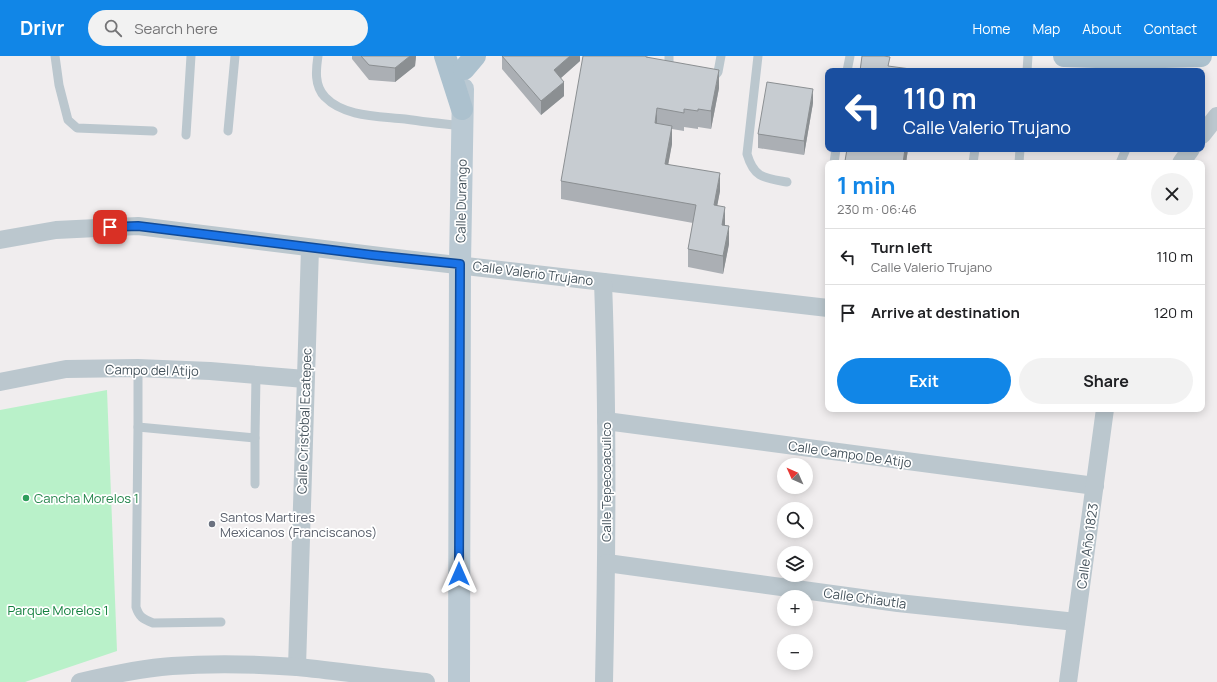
<!DOCTYPE html>
<html lang="en">
<head>
<meta charset="utf-8">
<style>
  :root { --surface:#fff; --page:#f2f2f2; --text:#202124; --muted:#757577; --line:#e0e0e0; --accent:#1186e7 }
  body { margin:0; font-family:Manrope,sans-serif; background:var(--page); color:var(--text); height:100vh; display:flex; flex-direction:column; font-size:15px; white-space:nowrap }
  * { box-sizing:border-box; margin:0 }
  p { font-size:13px; color:var(--muted) }
  .icon { flex:none; width:22px; height:22px; fill:none; stroke:currentColor; stroke-width:2; stroke-linecap:round; stroke-linejoin:round }
  .map { position:relative; flex:1; overflow:hidden }
  .details { position:absolute; left:825px; top:104px; width:380px; height:252px; display:flex; flex-direction:column; background:var(--surface); border-radius:8px; box-shadow:0 2px 10px #0003 }
  .details>* { flex:none }
  .guide { position:absolute; left:825px; top:12px; width:380px; height:84px; border-radius:8px; box-shadow:0 2px 10px #0003; background:#1a4fa0; color:#fff; overflow:hidden }
  .needle { width:26px; rotate:315deg }
  .controls { position:absolute; left:777px; top:402px; display:grid; gap:8px }
  .controls a { display:grid; place-items:center; width:36px; height:36px; border-radius:50%; background:var(--surface); box-shadow:0 2px 10px #0003; font-size:20px }
  .pin { position:absolute; display:grid; place-items:center; width:34px; height:34px; color:#fff; margin:-17px; border-radius:8px; box-shadow:0 2px 6px #0006 }
  .me { position:absolute; width:44px; margin:-22px; rotate:0deg; stroke-linejoin:round; filter:drop-shadow(0 0 3px #0008) }
  .turn { display:flex; align-items:center; gap:14px; height:84px; padding:0 12px; font-size:18px }
  .turn .icon { width:52px; height:52px; stroke-width:2.5 }
  .turn b { display:block; font-size:28px; line-height:34px }
  .round { display:grid; place-items:center; flex:none; width:42px; height:42px; border-radius:21px; background:var(--page) }
  .overview { display:flex; align-items:center; justify-content:space-between; height:68px; padding:0 12px }
  h1 { font-size:24px; font-weight:700; line-height:30px; color:var(--accent) }
  .primary-button { display:flex; gap:8px; margin-top:auto; padding:8px 12px }
  .primary-button a { flex:1; height:46px; border-radius:24px; background:var(--accent); color:#fff; font-size:16px; font-weight:700; line-height:46px; text-align:center }
  .primary-button a+a { background:var(--page); color:var(--text) }
  ul { padding:0; list-style:none }
  li { display:flex; align-items:center; gap:12px; height:56px; padding:0 12px; border-top:1px solid var(--line) }
  li div { flex:1 }
  li b { display:block; font-size:15px }
  li em { font-style:normal }
  header { display:flex; align-items:center; gap:24px; box-sizing:border-box; height:56px; padding:0 20px; background:var(--accent); color:#fff }
  header strong { font-size:19px }
  nav { display:flex; gap:22px; margin-inline-start:auto; font-size:14px }
  .search { width:280px; height:36px; background:var(--page); display:flex; align-items:center; gap:10px; box-sizing:border-box; padding:0 14px; border-radius:22px; color:var(--muted); font-size:15px }
  .map>svg:first-child { display:block }
  .green { fill:#b9f1c9 }
  .lines { fill:none; stroke-linecap:round; stroke-linejoin:round }
  .lane { stroke:#bbc7ce; stroke-width:9 }
  .street { stroke:#bbc7ce; stroke-width:18 }
  .secondary { stroke:#bac9d3; stroke-width:22 }
  .primary { stroke:#acc1ce; stroke-width:22 }
  .wall { fill:#abafb4 }
  .shaded-wall { fill:#8b8f92 }
  .building { fill:#c7ccd1; stroke:#8b8f92 }
  .route-casing { stroke:#114b97; stroke-width:10 }
  .route { stroke:#1a73e8; stroke-width:7 }
  .leisure-dot { fill:#2e9e5b; stroke:#fff; stroke-width:1.5 }
  .worship-dot { fill:#6b7280; stroke:#fff; stroke-width:1.5 }
  .labels { text-anchor:middle; dominant-baseline:central; stroke-width:3.5; stroke-linejoin:round; paint-order:stroke }
  .street-label { font-size:13px; fill:#45535c; stroke:#fff }
  .leisure-label { font-size:13px; fill:#27864d; stroke:#fff; text-anchor:start }
  .worship-label { font-size:13px; fill:#5b616d; stroke:#fff; text-anchor:start }
  .park-label { font-size:13px; fill:#13803e; stroke:#fff }
</style>
</head>
<body>
<header>
<strong>Drivr</strong>
<div class="search"><svg class="icon" aria-label="search" viewBox="0 0 24 24"><circle cx="10" cy="10" r="6"/><path d="M15 15l6 6"/></svg>Search here</div>
<nav><a>Home</a><a>Map</a><a>About</a><a>Contact</a></nav>
</header>
<div class="map">
<svg width="1217" height="626" viewBox="0 0 1217 626">
  <rect width="100%" height="100%" fill="#f0edee"/>
  <polygon class="green" points="107,334 117,595 25,626 0,626 0,354"/>
  <g class="lines">
    <g class="lane">
      <polyline points="55,0 59,29 68,64 77,72 153,75"/>
      <path d="M318 0C316 13 314 30 325 41 344 61 379 60 405 63 425 66 444 68 463 70"/>
      <polyline points="669,0 669,11 671,16"/>
      <path d="M758 0 747 98C754 122 764 122 787 126"/>
      <polyline points="847,15 850,0"/>
      <polyline points="1027,15 1028,0"/>
      <polyline points="712,23 718,16 721,0"/>
      <polyline points="228,75 235,0"/>
      <polyline points="186,79 191,0"/>
      <polyline points="834,107 836,93"/>
      <polyline points="973,107 975,93"/>
      <polyline points="1019,107 1020,93"/>
      <polyline points="1120,107 1126,93"/>
      <polyline points="138,312 138,371"/>
      <polyline points="255,428 255,382"/>
      <path d="M221 566 153 567C143 563 139 561 136 551L138 371 255 382 256 319"/>
    </g>
    <g class="street">
      <polyline points="1202,79 1217,60"/>
      <polyline points="1181,107 1191,93"/>
      <polyline points="0,184 56,174 138,170 388,201 828,252"/>
      <path d="M603 226C608 359 607 493 604 626"/>
      <polyline points="0,326 66,313 138,312 210,315 305,323"/>
      <polyline points="606,365 1095,430"/>
      <polyline points="607,507 898,547 1076,566"/>
      <polyline points="297,611 310,192"/>
      <path d="M80 626C110 619 141 612 172 610 212 607 257 608 297 611 340 615 383 622 426 626"/>
      <polyline points="1068,626 1105,353"/>
    </g>
    <polyline class="secondary" points="459,626 460,208 463,33"/>
    <g class="primary">
      <polyline points="445,0 462,53"/>
      <polyline points="1064,0 1128,2 1201,0"/>
      <polyline points="464,13 475,0"/>
    </g>
  </g>
  <g class="wall">
    <polygon points="352,0 416,0 415,10 395,26 369,24 352,3"/>
    <polygon points="502,0 580,0 580,5 561,22 564,40 541,59 502,13"/>
    <polygon points="648,0 648,2 719,32 711,73 698,71 698,73 684,71 684,75 672,73 672,88 668,108 720,135 717,149 725,169 729,188 723,218 688,211 688,193 693,167 561,143 561,125"/>
    <polygon points="813,47 804,99 758,92 758,78"/>
    <polygon points="847,93 908,93 906,107 845,107"/>
  </g>
  <g class="shaded-wall">
    <polygon points="410,0 416,0 415,10 395,26 395,12"/>
    <polygon points="570,0 580,0 580,5 554,28 554,14"/>
    <polygon points="719,14 719,32 711,73 711,55"/>
    <polygon points="564,26 564,40 541,59 541,45"/>
    <polygon points="813,33 813,47 804,99 804,85"/>
    <polygon points="657,52 657,70 655,67"/>
    <polygon points="672,70 672,88 665,126 665,108"/>
    <polygon points="905,93 908,93 906,107 903,107"/>
    <polygon points="720,117 720,135 714,167 714,149"/>
    <polygon points="725,151 725,169 722,186 722,169"/>
    <polygon points="729,170 729,188 723,218 723,200"/>
  </g>
  <g class="building">
    <polygon points="361,0 410,0 395,12 369,9"/>
    <polygon points="502,0 570,0 554,14 564,26 541,45"/>
    <polygon points="583,0 646,0 646,1 719,14 711,55 698,53 698,55 684,53 684,57 657,52 655,67 672,70 665,108 720,117 714,149 725,151 722,169 729,170 723,200 688,193 696,149 561,125"/>
    <polygon points="862,0 884,0 890,1 888,10 918,14 918,15 860,15"/>
    <polygon points="767,26 813,33 804,85 758,78"/>
    <polygon points="847,93 905,93 903,107 856,107 845,105"/>
  </g>
  <g class="lines">
    <defs>
      <polyline id="route" points="110,171 138,170 372,199 460,208 459,518"/>
    </defs>
    <use href="#route" class="route-casing"/>
    <use href="#route" class="route"/>
  </g>
  <circle class="leisure-dot" cx="26" cy="442" r="4"/>
  <circle class="worship-dot" cx="212" cy="468" r="4"/>
  <g class="labels">
    <g class="street-label">
      <text transform="translate(461 145) rotate(-89)">Calle Durango</text>
      <text transform="translate(533 217) rotate(7)">Calle Valerio Trujano</text>
      <text transform="translate(152 314) rotate(1)">Campo del Atijo</text>
      <text transform="translate(304 365) rotate(-88)">Calle Cristóbal Ecatepec</text>
      <text transform="translate(850 398) rotate(8)">Calle Campo De Atijo</text>
      <text transform="translate(606 426) rotate(-90)">Calle Tepecoacuilco</text>
      <text transform="translate(1087 490) rotate(-82)">Calle Año 1823</text>
      <text transform="translate(865 542) rotate(8)">Calle Chiautla</text>
    </g>
    <g class="leisure-label">
      <text x="34" y="442">Cancha Morelos 1</text>
    </g>
    <g class="worship-label">
      <text x="220" y="461">Santos Martires<tspan x="220" dy="15">Mexicanos (Franciscanos)</tspan></text>
    </g>
    <g class="park-label">
      <text x="58" y="554">Parque Morelos 1</text>
    </g>
  </g>
</svg>
<div class="controls">
<a><svg class="needle" viewBox="-14 -14 28 28"><path d="M0-13l5 13h-10z" fill="#e53935"/><path d="M0 13l5-13h-10z" fill="#757577"/></svg></a>
<a><svg class="icon" aria-label="search" viewBox="0 0 24 24"><circle cx="10" cy="10" r="6"/><path d="M15 15l6 6"/></svg></a>
<a><svg class="icon" aria-label="layers" viewBox="0 0 24 24"><path d="M12 4l9 5-9 5-9-5zM3 14l9 5 9-5"/></svg></a>
<a>+</a>
<a>−</a>
</div>
<div class="pin" style="left:110px;top:171px;background:#d93025"><svg class="icon" aria-label="arrive" viewBox="0 0 24 24"><path d="M6 21V4h12l-3 4 3 4H6"/></svg></div>
<svg class="me" style="left:459px;top:518px" viewBox="-20 -20 40 40"><path d="M0-17L14 15 0 8-14 15z" fill="#1a73e8" stroke="#fff" stroke-width="4"/></svg>
<div class="guide">
<div class="turn"><svg class="icon" aria-label="left" viewBox="0 0 24 24"><path d="M17 20v-9H6M10 6l-5 5 5 5"/></svg><div><b>110 m</b>Calle Valerio Trujano</div></div>
</div>
<section class="details">
<div class="overview"><div><h1>1 min</h1><p>230 m · 06:46</p></div><a class="round"><svg class="icon" aria-label="close" viewBox="0 0 24 24"><path d="M6 6l12 12M18 6L6 18"/></svg></a></div>
<ul>
<li><svg class="icon" aria-label="left" viewBox="0 0 24 24"><path d="M17 20v-9H6M10 6l-5 5 5 5"/></svg><div><b>Turn left</b><p>Calle Valerio Trujano</p></div><em>110 m</em></li>
<li><svg class="icon" aria-label="arrive" viewBox="0 0 24 24"><path d="M6 21V4h12l-3 4 3 4H6"/></svg><div><b>Arrive at destination</b></div><em>120 m</em></li>
</ul>
<div class="primary-button"><a>Exit</a><a>Share</a></div>
</section>
</div>
</body>
</html>
